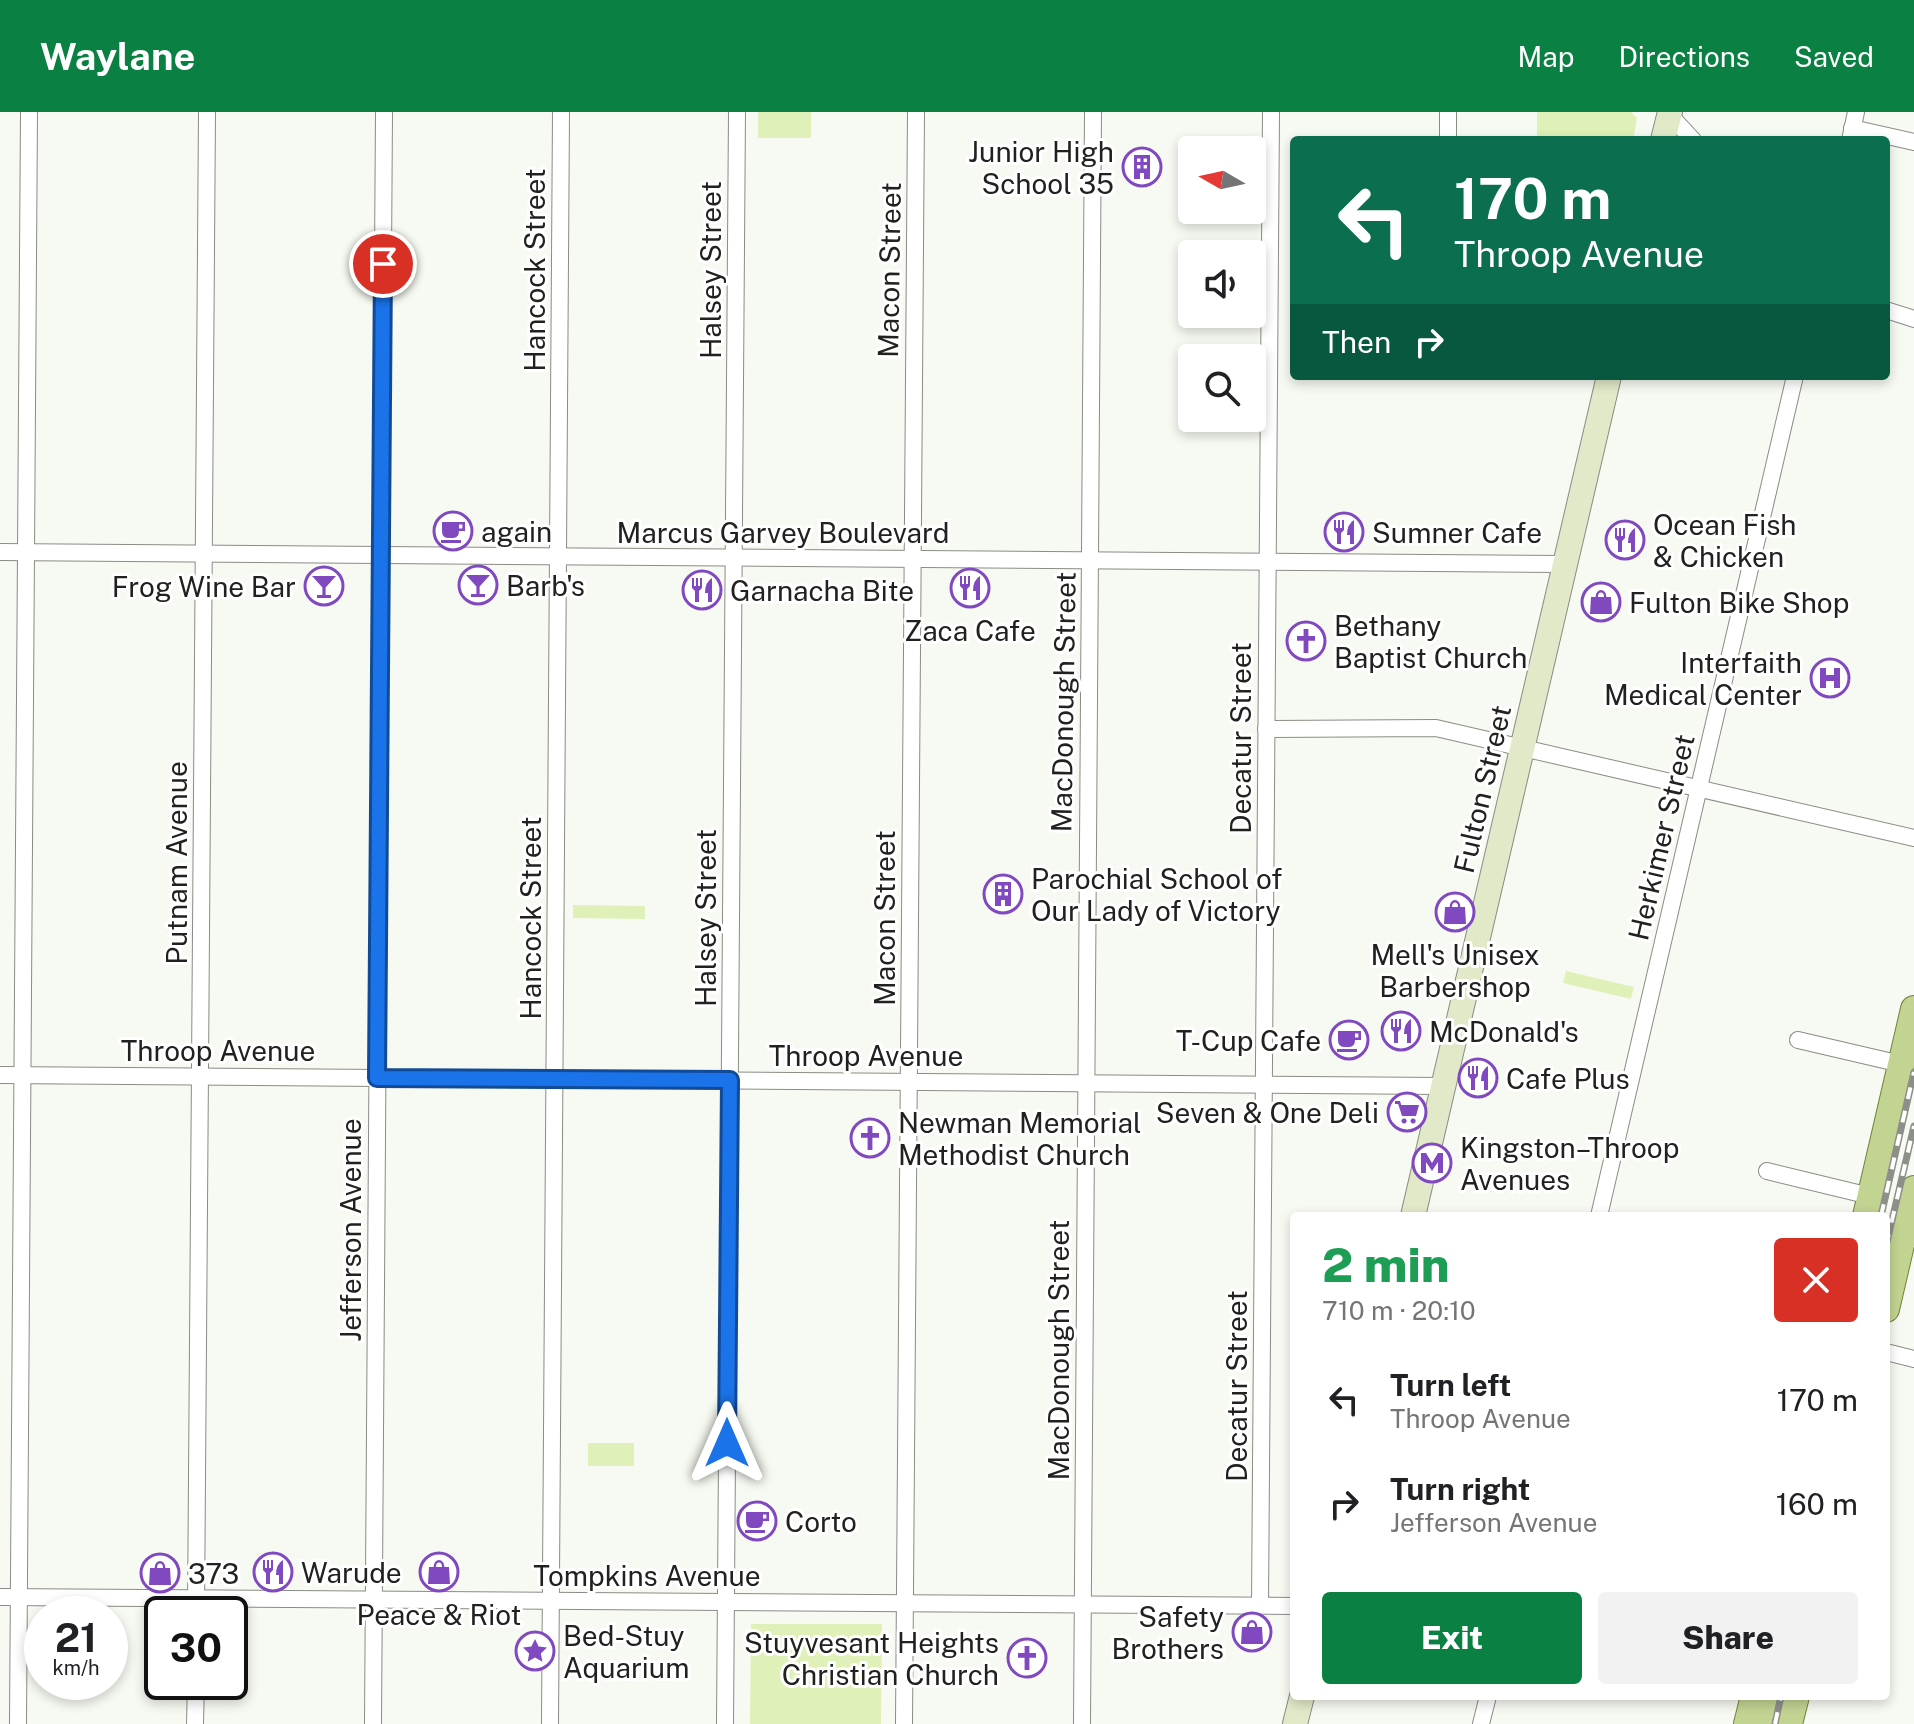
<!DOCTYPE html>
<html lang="en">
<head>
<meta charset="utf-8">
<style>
  :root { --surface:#fff; --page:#f2f2f2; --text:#202124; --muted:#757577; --accent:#0b8043 }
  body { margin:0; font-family:"Public Sans",sans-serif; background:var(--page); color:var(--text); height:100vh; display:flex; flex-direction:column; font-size:30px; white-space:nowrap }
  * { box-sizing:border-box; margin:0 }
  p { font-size:26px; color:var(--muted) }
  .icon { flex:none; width:44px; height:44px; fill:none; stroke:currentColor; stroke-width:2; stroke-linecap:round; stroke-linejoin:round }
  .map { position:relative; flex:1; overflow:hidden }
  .sheet { position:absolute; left:1290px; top:1100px; width:600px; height:488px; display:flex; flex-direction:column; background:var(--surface); border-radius:8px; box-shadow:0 4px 12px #0003 }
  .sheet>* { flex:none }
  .guide { position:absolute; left:1290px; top:24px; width:600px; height:244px; border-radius:8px; box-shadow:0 4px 12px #0003; background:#0b6e4f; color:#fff; overflow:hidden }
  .needle { width:52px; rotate:279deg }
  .tools { position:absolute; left:1178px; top:24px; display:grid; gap:16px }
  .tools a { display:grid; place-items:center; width:88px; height:88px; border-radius:8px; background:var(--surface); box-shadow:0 4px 12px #0003; font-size:40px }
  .speed { position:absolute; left:24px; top:1484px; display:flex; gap:16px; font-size:40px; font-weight:700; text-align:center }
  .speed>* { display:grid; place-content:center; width:104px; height:104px; border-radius:50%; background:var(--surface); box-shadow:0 4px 12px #0003; line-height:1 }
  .speed small { font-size:20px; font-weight:400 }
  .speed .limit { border:4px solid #111; border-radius:12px; background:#fff; color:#111 }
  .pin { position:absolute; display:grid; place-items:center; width:68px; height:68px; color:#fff; margin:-34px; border:4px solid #fff; border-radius:50%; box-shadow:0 2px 8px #0007 }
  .me { position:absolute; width:88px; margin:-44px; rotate:0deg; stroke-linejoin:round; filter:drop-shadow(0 0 6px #0008) }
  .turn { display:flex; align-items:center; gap:28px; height:168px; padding:0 32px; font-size:36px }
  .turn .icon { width:104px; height:104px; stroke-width:2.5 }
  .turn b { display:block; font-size:56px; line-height:68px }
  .then { display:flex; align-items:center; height:76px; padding:0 32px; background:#0003; gap:16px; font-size:30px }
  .round { display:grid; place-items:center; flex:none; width:84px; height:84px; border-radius:8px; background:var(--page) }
  .headline { display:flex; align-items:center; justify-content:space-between; height:136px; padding:0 32px }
  h1 { font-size:48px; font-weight:800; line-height:60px; color:#1e9e55 }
  .cta { display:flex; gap:16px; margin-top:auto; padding:16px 32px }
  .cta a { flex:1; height:92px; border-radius:8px; background:var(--accent); color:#fff; font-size:32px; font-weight:800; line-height:92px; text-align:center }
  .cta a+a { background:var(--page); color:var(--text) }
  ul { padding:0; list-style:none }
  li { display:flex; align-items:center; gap:24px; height:104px; padding:0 32px }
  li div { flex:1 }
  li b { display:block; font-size:30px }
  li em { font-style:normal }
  header { display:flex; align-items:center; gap:48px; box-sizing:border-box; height:112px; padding:0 40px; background:var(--accent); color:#fff }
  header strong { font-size:38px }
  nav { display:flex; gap:44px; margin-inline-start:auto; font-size:28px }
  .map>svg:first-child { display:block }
  .green { fill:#dff1b8 }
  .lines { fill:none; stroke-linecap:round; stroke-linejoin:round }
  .street-casing { stroke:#8a8c85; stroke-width:18 }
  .secondary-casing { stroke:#8a8c85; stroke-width:26 }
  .primary-casing { stroke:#70823a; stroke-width:28 }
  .street { stroke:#fff; stroke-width:16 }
  .secondary { stroke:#e1e9c8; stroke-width:24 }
  .primary { stroke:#c2d392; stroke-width:26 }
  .rail-casing { stroke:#8d8f89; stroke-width:7 }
  .rail { stroke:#fff; stroke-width:4; stroke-dasharray:12; stroke-linecap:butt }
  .route-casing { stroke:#114b97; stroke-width:20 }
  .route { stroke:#1a73e8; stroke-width:14 }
  .labels { text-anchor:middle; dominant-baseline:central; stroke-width:6; stroke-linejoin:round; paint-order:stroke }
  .poi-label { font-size:28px; fill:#21221f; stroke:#fff; text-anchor:start }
  .street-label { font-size:28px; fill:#21221f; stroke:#fff }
</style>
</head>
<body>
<header>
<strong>Waylane</strong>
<nav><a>Map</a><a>Directions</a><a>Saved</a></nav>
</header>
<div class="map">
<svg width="1914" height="1612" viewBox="0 0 1914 1612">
  <rect width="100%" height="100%" fill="#f7faf2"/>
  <g class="green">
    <rect x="758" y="0" width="53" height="26"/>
    <polygon points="1537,0 1631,0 1637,6 1633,28 1537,28"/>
    <polygon points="573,793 645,794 645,807 573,806"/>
    <polygon points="1566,859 1634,875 1631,887 1563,871"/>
    <rect x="588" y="1331" width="46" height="23"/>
    <polygon points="751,1512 882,1512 881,1612 750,1612"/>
  </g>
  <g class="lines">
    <defs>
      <g id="street">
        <polyline points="1667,0 1693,28"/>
        <polyline points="1852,16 1914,30"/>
        <polyline points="1448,28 1448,0"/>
        <polyline points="1850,28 1856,0"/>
        <polyline points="1886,198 1914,207"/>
        <polyline points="0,440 1565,452"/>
        <polyline points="1266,617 1436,616 1914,726"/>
        <polyline points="1798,928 1901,952"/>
        <polyline points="0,963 1444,974"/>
        <polyline points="1767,1059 1870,1084"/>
        <polyline points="1599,1104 1795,264"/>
        <polyline points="1886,1240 1914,1247"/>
        <polyline points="0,1485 1294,1494"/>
        <polyline points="1260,1493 1271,0"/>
        <polyline points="196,1502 207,0"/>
        <polyline points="18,1612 29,0"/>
        <polyline points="195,1612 196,1570"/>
        <polyline points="373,1612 384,0"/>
        <polyline points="550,1612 561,0"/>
        <polyline points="725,1612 737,0"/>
        <polyline points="904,1612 916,0"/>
        <polyline points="1082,1612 1093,0"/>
        <polyline points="1481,1612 1488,1584"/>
      </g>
      <g id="secondary">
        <polyline points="1663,28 1670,0"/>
        <polyline points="1413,1104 1609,264"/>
        <polyline points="1295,1612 1302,1584"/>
      </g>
      <g id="primary">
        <polyline points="1866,1104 1914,897"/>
        <polyline points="1886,1197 1914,1077"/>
        <polyline points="1747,1612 1754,1584"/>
        <polyline points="1769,1612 1775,1584"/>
        <polyline points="1789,1612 1796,1584"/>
      </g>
    </defs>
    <use href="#street" class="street-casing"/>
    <use href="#secondary" class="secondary-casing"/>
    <use href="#primary" class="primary-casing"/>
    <use href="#street" class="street"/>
    <use href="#secondary" class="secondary"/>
    <use href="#primary" class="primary"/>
    <defs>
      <g id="rail">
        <polyline points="1881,1104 1914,960"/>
        <polyline points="1886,1134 1914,1014"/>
        <polyline points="1775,1612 1781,1584"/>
      </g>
    </defs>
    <use href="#rail" class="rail-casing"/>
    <use href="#rail" class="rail"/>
  </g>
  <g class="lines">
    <defs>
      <polyline id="route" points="383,152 377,966 730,968 727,1331"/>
    </defs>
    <use href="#route" class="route-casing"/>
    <use href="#route" class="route"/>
  </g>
  <defs>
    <symbol id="building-ring" viewBox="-11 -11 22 22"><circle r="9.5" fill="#fff" stroke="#8049c0" stroke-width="1.5"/><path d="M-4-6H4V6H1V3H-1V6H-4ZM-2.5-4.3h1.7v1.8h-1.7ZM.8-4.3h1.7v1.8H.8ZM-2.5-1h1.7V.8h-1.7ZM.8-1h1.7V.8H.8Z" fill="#8049c0"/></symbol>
    <symbol id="cafe-ring" viewBox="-11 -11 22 22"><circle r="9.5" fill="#fff" stroke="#8049c0" stroke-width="1.5"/><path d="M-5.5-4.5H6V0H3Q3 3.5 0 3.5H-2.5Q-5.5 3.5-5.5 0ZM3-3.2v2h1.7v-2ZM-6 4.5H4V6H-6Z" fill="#8049c0"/></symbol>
    <symbol id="restaurant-ring" viewBox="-11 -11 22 22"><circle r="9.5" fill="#fff" stroke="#8049c0" stroke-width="1.5"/><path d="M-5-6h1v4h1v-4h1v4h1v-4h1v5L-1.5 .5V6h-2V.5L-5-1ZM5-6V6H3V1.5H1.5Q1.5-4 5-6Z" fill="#8049c0"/></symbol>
    <symbol id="bar-ring" viewBox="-11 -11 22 22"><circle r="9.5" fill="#fff" stroke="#8049c0" stroke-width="1.5"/><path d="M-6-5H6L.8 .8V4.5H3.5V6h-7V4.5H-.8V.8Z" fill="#8049c0"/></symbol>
    <symbol id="shop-ring" viewBox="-11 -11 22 22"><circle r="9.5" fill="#fff" stroke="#8049c0" stroke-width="1.5"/><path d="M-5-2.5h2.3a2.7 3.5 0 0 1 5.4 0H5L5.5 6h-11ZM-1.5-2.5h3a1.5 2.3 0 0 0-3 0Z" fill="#8049c0"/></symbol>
    <symbol id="church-ring" viewBox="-11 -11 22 22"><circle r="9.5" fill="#fff" stroke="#8049c0" stroke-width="1.5"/><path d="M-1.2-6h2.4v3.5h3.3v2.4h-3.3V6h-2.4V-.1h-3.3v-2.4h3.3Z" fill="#8049c0"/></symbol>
    <symbol id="hospital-ring" viewBox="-11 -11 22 22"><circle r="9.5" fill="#fff" stroke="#8049c0" stroke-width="1.5"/><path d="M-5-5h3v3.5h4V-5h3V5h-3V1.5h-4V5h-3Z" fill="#8049c0"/></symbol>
    <symbol id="supermarket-ring" viewBox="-11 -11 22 22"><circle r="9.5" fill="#fff" stroke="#8049c0" stroke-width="1.5"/><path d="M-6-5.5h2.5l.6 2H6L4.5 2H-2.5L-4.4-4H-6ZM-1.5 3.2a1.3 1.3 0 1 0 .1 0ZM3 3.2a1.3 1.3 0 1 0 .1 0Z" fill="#8049c0"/></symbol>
    <symbol id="metro-ring" viewBox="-11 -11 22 22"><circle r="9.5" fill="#fff" stroke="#8049c0" stroke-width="1.5"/><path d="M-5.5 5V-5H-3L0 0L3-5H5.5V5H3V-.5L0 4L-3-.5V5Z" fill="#8049c0"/></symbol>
    <symbol id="sight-ring" viewBox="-11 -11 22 22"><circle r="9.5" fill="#fff" stroke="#8049c0" stroke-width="1.5"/><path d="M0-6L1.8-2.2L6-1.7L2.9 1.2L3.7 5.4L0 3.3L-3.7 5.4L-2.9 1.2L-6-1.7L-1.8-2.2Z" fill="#8049c0"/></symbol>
  </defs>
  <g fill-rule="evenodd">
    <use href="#building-ring" x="1120" y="33" width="44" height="44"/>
    <use href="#cafe-ring" x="431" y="397" width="44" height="44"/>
    <use href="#restaurant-ring" x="1322" y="398" width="44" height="44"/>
    <use href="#restaurant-ring" x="1603" y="406" width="44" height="44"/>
    <use href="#bar-ring" x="456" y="451" width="44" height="44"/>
    <use href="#bar-ring" x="302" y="452" width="44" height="44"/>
    <use href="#restaurant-ring" x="948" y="454" width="44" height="44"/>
    <use href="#restaurant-ring" x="680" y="456" width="44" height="44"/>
    <use href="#shop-ring" x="1579" y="468" width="44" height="44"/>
    <use href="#church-ring" x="1284" y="507" width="44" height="44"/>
    <use href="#hospital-ring" x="1808" y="544" width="44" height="44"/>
    <use href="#building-ring" x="981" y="760" width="44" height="44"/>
    <use href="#shop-ring" x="1433" y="778" width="44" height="44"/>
    <use href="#restaurant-ring" x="1379" y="897" width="44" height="44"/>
    <use href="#cafe-ring" x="1327" y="906" width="44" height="44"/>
    <use href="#restaurant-ring" x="1456" y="944" width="44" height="44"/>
    <use href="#supermarket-ring" x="1385" y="978" width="44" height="44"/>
    <use href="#church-ring" x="848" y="1004" width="44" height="44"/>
    <use href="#metro-ring" x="1410" y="1029" width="44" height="44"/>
    <use href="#cafe-ring" x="735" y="1387" width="44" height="44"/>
    <use href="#restaurant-ring" x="251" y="1438" width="44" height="44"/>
    <use href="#shop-ring" x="417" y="1438" width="44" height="44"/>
    <use href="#shop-ring" x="138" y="1439" width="44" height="44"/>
    <use href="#shop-ring" x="1230" y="1498" width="44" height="44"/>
    <use href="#sight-ring" x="513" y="1517" width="44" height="44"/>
    <use href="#church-ring" x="1005" y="1524" width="44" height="44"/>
  </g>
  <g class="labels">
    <g class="poi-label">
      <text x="1114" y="39" text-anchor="end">Junior High<tspan x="1114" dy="32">School 35</tspan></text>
      <text x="1653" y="412">Ocean Fish<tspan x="1653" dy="32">&amp; Chicken</tspan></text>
      <text x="481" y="419">again</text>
      <text x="1372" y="420">Sumner Cafe</text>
      <text x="506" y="473">Barb's</text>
      <text x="296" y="474" text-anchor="end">Frog Wine Bar</text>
      <text x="730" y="478">Garnacha Bite</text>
      <text x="1629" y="490">Fulton Bike Shop</text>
      <text x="1334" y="513">Bethany<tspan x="1334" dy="32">Baptist Church</tspan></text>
      <text x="970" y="518" text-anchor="middle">Zaca Cafe</text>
      <text x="1802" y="550" text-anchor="end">Interfaith<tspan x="1802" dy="32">Medical Center</tspan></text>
      <text x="1031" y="766">Parochial School of<tspan x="1031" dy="32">Our Lady of Victory</tspan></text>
      <text x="1455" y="842" text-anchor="middle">Mell's Unisex<tspan x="1455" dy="32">Barbershop</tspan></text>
      <text x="1429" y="919">McDonald's</text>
      <text x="1321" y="928" text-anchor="end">T-Cup Cafe</text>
      <text x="1506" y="966">Cafe Plus</text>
      <text x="1379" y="1000" text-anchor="end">Seven &amp; One Deli</text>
      <text x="898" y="1010">Newman Memorial<tspan x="898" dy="32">Methodist Church</tspan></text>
      <text x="1460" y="1035">Kingston–Throop<tspan x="1460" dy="32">Avenues</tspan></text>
      <text x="785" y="1409">Corto</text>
      <text x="301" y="1460">Warude</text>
      <text x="188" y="1461">373</text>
      <text x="439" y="1502" text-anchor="middle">Peace &amp; Riot</text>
      <text x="1224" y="1504" text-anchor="end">Safety<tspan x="1224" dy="32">Brothers</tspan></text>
      <text x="563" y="1523">Bed-Stuy<tspan x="563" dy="32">Aquarium</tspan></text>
      <text x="999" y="1530" text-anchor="end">Stuyvesant Heights<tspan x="999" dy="32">Christian Church</tspan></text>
    </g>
    <g class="street-label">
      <text transform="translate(534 158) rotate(-90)">Hancock Street</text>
      <text transform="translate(710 158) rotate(-90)">Halsey Street</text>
      <text transform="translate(889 158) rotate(-89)">Macon Street</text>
      <text x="783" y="420">Marcus Garvey Boulevard</text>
      <text transform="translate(1063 590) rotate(-89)">MacDonough Street</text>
      <text transform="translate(1240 626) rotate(-90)">Decatur Street</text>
      <text transform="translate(1482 677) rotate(-77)">Fulton Street</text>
      <text transform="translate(1661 725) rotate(-77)">Herkimer Street</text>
      <text transform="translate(176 751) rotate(-90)">Putnam Avenue</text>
      <text transform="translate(530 806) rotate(-90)">Hancock Street</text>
      <text transform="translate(705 806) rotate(-90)">Halsey Street</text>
      <text transform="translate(884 806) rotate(-90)">Macon Street</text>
      <text x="218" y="938">Throop Avenue</text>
      <text x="866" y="943">Throop Avenue</text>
      <text transform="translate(350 1118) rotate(-90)">Jefferson Avenue</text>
      <text transform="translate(1058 1238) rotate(-90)">MacDonough Street</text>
      <text transform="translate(1236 1274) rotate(-90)">Decatur Street</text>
      <text x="647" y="1463">Tompkins Avenue</text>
    </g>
  </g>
</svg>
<div class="tools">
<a><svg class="needle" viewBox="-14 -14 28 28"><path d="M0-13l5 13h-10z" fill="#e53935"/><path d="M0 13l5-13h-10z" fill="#757577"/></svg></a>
<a><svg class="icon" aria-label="sound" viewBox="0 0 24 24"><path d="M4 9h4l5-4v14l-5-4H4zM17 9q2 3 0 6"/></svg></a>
<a><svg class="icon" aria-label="search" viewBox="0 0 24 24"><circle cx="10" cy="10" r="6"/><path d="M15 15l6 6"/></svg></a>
</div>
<div class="speed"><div>21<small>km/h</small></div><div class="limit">30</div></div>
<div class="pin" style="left:383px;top:152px;background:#d93025"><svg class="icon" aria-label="arrive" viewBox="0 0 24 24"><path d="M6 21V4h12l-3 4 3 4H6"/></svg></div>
<svg class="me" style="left:727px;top:1331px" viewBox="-20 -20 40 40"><path d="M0-17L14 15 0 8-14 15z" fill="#1a73e8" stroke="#fff" stroke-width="4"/></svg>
<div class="guide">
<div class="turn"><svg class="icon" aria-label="left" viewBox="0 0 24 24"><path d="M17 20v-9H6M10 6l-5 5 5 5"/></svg><div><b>170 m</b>Throop Avenue</div></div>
<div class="then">Then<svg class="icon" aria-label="right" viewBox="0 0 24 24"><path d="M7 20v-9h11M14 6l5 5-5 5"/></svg></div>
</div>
<section class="sheet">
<div class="headline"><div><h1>2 min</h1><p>710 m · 20:10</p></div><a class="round" style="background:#d93025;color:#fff"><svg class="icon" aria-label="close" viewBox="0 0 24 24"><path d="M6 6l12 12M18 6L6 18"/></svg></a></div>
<ul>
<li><svg class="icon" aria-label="left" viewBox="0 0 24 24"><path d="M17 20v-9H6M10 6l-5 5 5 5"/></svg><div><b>Turn left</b><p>Throop Avenue</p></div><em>170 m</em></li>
<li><svg class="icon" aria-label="right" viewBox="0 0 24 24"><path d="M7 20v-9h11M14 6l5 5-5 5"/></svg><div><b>Turn right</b><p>Jefferson Avenue</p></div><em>160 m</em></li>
</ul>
<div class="cta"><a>Exit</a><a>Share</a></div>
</section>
</div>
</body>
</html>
